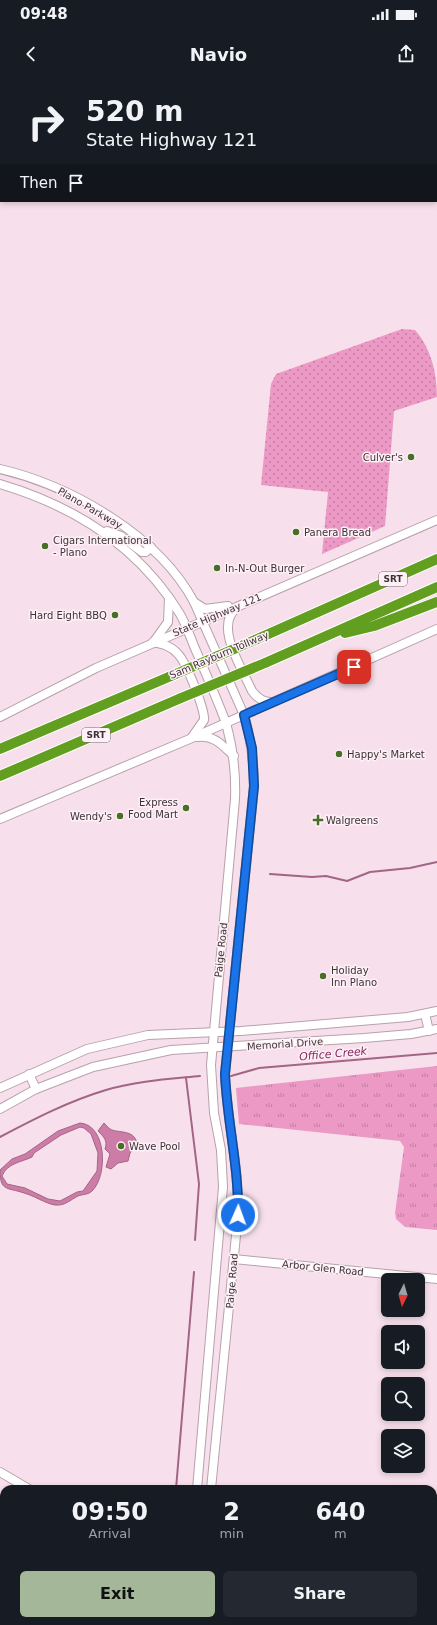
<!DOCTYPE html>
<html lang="en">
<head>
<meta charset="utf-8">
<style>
  :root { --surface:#171b24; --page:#242831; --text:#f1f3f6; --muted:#9ea1a6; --accent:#a5b799 }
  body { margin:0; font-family:"DejaVu Sans",sans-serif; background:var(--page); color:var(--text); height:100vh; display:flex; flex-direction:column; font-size:15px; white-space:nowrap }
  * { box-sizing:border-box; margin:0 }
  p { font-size:13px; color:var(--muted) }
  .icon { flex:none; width:22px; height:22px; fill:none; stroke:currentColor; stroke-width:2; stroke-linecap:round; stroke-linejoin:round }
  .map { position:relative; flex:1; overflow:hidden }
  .side { position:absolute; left:0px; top:1405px; width:437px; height:140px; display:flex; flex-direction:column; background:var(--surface); border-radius:12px 12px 0 0; box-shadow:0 2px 6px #0003 }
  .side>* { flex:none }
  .banner { position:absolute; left:0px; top:0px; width:437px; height:122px; box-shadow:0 2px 6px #0003; background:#171b24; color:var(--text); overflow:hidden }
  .needle { width:26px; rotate:185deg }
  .fabs { position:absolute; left:381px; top:1193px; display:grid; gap:8px }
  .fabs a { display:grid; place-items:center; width:44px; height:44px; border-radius:6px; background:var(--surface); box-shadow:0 2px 6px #0003; font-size:20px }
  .pin { position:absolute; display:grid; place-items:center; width:34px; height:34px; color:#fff; margin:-17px; border-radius:8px; box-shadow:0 2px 6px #0006 }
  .me { position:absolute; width:44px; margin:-22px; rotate:2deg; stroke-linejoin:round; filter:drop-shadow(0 0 3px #0008) }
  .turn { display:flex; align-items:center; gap:14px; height:84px; padding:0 20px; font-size:18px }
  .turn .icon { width:52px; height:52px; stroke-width:2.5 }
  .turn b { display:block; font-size:28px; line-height:34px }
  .then { display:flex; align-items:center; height:38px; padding:0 20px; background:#0003; gap:8px; font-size:15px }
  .eta { display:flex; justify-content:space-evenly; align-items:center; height:68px; text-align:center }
  .eta b { font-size:24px; font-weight:700; line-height:28px }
  .primary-button { display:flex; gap:8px; margin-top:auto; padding:8px 20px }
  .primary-button a { flex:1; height:46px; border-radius:6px; background:var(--accent); color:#111; font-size:16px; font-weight:700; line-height:46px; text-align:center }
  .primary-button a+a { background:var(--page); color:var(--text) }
  .status { display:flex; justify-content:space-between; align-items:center; height:28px; padding:0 20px; background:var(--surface); direction:ltr }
  .status svg { height:11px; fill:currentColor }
  header { display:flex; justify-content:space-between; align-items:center; height:52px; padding:0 20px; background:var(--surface); font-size:18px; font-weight:700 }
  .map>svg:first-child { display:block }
  .grass { fill:url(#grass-dots) }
  .park { fill:url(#park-tufts) }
  .water { fill:#cd7ba7; stroke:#a26585; fill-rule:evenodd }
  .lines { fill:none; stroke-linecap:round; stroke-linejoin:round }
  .stream { stroke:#a26585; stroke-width:2 }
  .secondary-casing { stroke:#b7a1ab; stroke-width:10 }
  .highway-casing { stroke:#fff; stroke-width:12 }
  .secondary { stroke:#fff; stroke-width:8 }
  .highway { stroke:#629e1f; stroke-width:10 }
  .highway-bridge-casing { stroke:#fff; stroke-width:12; stroke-linecap:butt }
  .highway-bridge { stroke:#629e1f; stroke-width:10 }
  .route-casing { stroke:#114b97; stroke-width:10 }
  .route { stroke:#1a73e8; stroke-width:7 }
  .poi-dot { fill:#496e27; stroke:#fef0f6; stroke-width:1.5 }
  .labels { text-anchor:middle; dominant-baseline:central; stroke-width:3; stroke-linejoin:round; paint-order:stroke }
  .shield { fill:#fef0f6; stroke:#766c70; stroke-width:1 }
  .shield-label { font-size:9px; font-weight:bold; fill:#3c3337 }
  .poi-label { font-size:10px; fill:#3c3337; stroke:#fef0f6; text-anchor:start }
  .street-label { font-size:10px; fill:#3c3337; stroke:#fef0f6 }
  .water-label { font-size:11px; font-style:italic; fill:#872661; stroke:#fef0f6 }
</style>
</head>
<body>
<div class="status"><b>09:48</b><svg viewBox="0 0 49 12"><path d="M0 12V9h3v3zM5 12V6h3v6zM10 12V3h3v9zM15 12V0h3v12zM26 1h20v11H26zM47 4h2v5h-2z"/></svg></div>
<header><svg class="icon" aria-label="back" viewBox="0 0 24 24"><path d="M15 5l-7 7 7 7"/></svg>Navio<svg class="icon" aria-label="share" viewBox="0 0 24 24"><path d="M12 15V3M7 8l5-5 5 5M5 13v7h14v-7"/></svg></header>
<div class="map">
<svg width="437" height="1545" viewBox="0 0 437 1545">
  <defs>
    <pattern id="grass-dots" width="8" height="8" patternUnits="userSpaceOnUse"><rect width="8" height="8" fill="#ed99c5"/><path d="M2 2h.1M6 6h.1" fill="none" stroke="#c17da1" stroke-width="1.8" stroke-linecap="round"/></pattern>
    <pattern id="park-tufts" width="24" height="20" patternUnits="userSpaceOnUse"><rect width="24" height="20" fill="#ed99c5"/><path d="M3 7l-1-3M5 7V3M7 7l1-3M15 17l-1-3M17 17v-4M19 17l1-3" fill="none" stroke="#c17da1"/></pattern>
  </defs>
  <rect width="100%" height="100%" fill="#f7e0eb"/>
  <path class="grass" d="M402 249 415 250C431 268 437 293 437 317L394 331 385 446 322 474 328 412 261 405 271 304 276 294Z"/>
  <g class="park">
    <polygon points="437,986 437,1150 405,1147 396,1139 395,1133 404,1067 400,1061 239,1044 236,1008"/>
    <polygon points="4,1511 4,1541 8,1541 7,1545 0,1545 0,1520"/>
  </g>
  <g class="water">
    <path d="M80 1043C107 1045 108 1096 92 1111 88 1115 83 1114 78 1116 70 1120 65 1126 55 1125 44 1123 35 1116 24 1113 7 1107 0 1112 0 1090L12 1079 25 1074 58 1051ZM80 1047 84 1048 91 1054 98 1073 97 1091 83 1111 77 1112 60 1121 48 1119 25 1108 7 1104 2 1096C7 1083 22 1082 32 1077L34 1073 61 1055Z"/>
    <path d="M104 1043C106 1045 109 1049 112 1050 121 1053 136 1050 137 1065L130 1073 128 1081 118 1083 111 1089 106 1087 110 1074 105 1069C108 1061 104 1057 98 1051Z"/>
  </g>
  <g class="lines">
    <g class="stream">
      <polyline points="270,794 312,797 326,796 347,801 370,792 410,788 437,782"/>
      <polyline points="231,996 259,988 437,973"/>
      <polyline points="186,998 199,1104 195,1160"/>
      <path d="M0 1057C34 1039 69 1021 106 1010 136 1001 170 999 200 996"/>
      <polyline points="176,1409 194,1192"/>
    </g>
    <defs>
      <g id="secondary">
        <path d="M0 389C72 406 159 456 194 522L244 635C251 659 254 682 254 706L225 994C227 1042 239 1086 238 1135L211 1409"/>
        <path d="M0 404C74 426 139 467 180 534 187 546 191 560 197 573 207 596 217 619 226 643 233 668 236 693 235 719L211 985 214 1033 221 1070 223 1107 197 1409"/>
        <polyline points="107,451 121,456 142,472 146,472 151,467"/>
        <polyline points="194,522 205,529 228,526"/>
        <path d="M237 528C213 545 243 590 252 611 258 619 264 623 273 622"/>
        <polyline points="155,560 168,542 169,518"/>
        <path d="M153 562C163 564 171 566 178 574 186 582 205 629 204 640L192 657"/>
        <polyline points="0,637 96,588 437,440"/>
        <path d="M198 657C215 655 223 666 234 676"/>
        <polyline points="0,739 192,658 437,549"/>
        <polyline points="425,934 429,951"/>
        <polyline points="29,994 36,1009"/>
        <polyline points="0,1008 87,969 148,955 241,951 408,937 437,931"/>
        <polyline points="0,1029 36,1009 93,987 171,970 364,958 411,954 437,949"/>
        <polyline points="234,1179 437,1199"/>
        <polyline points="0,1392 29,1409"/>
        <polyline points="433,1466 437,1466"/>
        <polyline points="185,1545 185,1541"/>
        <polyline points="201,1545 201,1541"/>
      </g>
      <g id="highway">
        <polyline points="345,553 374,546 437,522"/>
        <polyline points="255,560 437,479"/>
        <polyline points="265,583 437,507"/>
        <polyline points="0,669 171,596"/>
        <polyline points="0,696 181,618"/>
      </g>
    </defs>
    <use href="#secondary" class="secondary-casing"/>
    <use href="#highway" class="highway-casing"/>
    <use href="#secondary" class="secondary"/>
    <use href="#highway" class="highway"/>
    <defs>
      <g id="highway-bridge">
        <polyline points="171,596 255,560"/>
        <polyline points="181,618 265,583"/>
      </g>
    </defs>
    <use href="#highway-bridge" class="highway-bridge-casing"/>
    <use href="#highway-bridge" class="highway-bridge"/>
  </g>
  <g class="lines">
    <defs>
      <path id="route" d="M238 1135C239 1087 227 1041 225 994L254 706 252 668 244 635 354 587"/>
    </defs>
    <use href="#route" class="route-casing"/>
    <use href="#route" class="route"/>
  </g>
  <g class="poi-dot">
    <circle cx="411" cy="377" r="4"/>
    <circle cx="296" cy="452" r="4"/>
    <circle cx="45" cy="466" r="4"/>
    <circle cx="217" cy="488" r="4"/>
    <circle cx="115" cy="535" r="4"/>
    <circle cx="339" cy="674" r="4"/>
    <circle cx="186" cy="728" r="4"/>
    <circle cx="120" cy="736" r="4"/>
    <path d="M316 734h4v4h4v4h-4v4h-4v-4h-4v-4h4z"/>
    <circle cx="323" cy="896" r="4"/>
    <circle cx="121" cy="1066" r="4"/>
  </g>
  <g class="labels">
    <g class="shield">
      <rect x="379" y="492" width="28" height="14" rx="3"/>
      <rect x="82" y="648" width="28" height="14" rx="3"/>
    </g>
    <g class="shield-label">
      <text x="393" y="499">SRT</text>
      <text x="96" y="655">SRT</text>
    </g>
    <g class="poi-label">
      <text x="403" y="377" text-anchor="end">Culver's</text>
      <text x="304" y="452">Panera Bread</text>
      <text x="53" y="460">Cigars International<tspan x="53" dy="12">- Plano</tspan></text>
      <text x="225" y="488">In-N-Out Burger</text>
      <text x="107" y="535" text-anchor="end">Hard Eight BBQ</text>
      <text x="347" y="674">Happy's Market</text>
      <text x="178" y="722" text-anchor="end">Express<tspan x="178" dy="12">Food Mart</tspan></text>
      <text x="112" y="736" text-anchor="end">Wendy's</text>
      <text x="326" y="740">Walgreens</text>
      <text x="331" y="890">Holiday<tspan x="331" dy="12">Inn Plano</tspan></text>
      <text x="129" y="1066">Wave Pool</text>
    </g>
    <g class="street-label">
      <text transform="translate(90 428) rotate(30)">Plano Parkway</text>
      <text transform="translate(217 535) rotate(-23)">State Highway 121</text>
      <text transform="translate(219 575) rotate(-23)">Sam Rayburn Tollway</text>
      <text transform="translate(221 870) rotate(-84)">Paige Road</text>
      <text transform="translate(285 964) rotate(-4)">Memorial Drive</text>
      <text transform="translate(323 1188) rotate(6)">Arbor Glen Road</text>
      <text transform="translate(232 1201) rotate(-85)">Paige Road</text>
    </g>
    <g class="water-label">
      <text transform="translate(333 974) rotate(-5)">Office Creek</text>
    </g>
  </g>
</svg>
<div class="fabs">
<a><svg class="needle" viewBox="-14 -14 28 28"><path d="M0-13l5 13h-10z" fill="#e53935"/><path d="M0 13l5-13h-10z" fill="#9ea1a6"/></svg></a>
<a><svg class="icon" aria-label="sound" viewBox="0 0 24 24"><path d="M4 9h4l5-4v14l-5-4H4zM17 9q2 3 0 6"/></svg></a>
<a><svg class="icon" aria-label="search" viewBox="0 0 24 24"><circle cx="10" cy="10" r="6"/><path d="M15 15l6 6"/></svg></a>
<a><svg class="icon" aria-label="layers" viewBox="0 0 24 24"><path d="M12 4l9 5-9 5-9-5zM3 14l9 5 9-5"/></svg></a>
</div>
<div class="pin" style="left:354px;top:587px;background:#d93025"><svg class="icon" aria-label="arrive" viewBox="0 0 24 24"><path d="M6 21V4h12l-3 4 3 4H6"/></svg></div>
<svg class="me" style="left:238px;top:1135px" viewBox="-20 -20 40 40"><circle r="17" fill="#1a73e8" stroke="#fff" stroke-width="3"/><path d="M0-11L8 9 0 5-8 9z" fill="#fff"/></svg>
<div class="banner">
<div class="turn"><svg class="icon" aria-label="right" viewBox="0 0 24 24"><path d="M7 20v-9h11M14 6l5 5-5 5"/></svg><div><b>520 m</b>State Highway 121</div></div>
<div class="then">Then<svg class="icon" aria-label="arrive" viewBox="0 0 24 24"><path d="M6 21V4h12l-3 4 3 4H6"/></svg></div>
</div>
<section class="side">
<div class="eta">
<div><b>09:50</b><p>Arrival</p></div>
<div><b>2</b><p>min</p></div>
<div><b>640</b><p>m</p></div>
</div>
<div class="primary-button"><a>Exit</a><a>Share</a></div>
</section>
</div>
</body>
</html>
